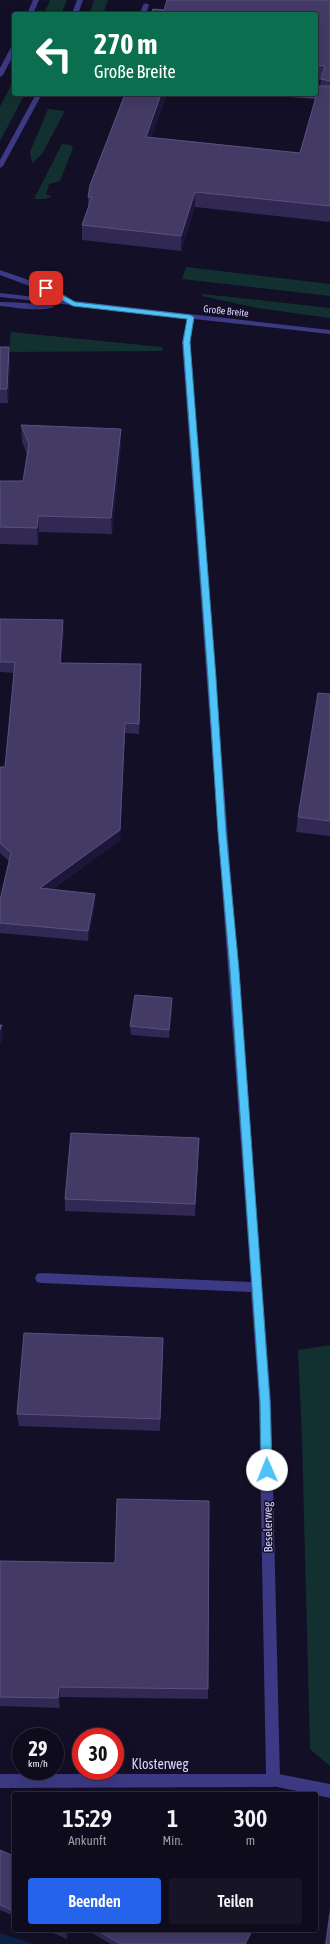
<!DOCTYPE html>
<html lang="de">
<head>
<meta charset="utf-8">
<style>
  :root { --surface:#0e0b1c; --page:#171425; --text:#f1f3f6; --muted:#9b9ba3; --line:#2e2b3b; --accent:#2563eb }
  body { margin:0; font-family:"Asap Condensed",sans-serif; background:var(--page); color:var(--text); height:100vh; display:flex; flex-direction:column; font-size:15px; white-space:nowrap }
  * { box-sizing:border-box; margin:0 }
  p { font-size:13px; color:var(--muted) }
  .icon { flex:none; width:22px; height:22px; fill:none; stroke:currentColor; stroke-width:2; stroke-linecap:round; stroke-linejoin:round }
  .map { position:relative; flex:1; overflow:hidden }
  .details { position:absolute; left:12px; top:1792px; width:306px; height:140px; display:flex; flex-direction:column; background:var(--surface); border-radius:4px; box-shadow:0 4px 16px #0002,0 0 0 1px var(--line) }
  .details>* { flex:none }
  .banner { position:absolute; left:12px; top:12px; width:306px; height:84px; border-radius:4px; box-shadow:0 4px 16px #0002,0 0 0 1px var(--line); background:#0b6e4f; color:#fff; overflow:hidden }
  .speed { position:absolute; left:12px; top:1728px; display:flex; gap:8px; font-size:20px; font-weight:700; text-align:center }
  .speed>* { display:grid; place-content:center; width:52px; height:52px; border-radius:50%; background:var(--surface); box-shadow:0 4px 16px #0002,0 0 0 1px var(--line); line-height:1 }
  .speed small { font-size:10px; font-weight:400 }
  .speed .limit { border:6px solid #d22; background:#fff; color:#111 }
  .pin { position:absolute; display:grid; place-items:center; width:34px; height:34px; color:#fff; margin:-17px; border-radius:8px; box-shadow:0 2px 6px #0006 }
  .me { position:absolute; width:44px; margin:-22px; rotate:359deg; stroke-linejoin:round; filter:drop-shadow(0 0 3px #0008) }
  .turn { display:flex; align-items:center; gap:14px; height:84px; padding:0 16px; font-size:18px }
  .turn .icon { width:52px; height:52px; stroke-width:2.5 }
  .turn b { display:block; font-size:28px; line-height:34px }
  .eta { display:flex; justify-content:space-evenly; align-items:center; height:68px; text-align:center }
  .eta b { font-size:24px; font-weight:600; line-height:28px }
  .action { display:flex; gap:8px; margin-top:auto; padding:8px 16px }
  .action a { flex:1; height:46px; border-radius:4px; background:var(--accent); color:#fff; font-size:16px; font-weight:600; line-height:46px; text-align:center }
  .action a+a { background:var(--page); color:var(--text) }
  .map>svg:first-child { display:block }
  .green { fill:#12302f }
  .water { fill:#0c2248 }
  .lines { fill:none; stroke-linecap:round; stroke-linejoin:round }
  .service { fill:#3d3a85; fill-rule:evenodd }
  .minor { fill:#3d3a85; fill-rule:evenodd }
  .tertiary { fill:#3d3a85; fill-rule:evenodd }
  .wall { fill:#312854 }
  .shaded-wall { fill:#1d163a }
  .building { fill:#433a66; stroke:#5a527e }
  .route { fill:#4fc3f7; stroke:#337fa1 }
  .labels { text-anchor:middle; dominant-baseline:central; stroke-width:3; stroke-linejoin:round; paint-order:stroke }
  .far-street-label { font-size:10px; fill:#d9d4ff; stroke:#130f26 }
  .street-label { font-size:12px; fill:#d9d4ff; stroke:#130f26 }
  .near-street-label { font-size:14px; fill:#d9d4ff; stroke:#130f26 }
</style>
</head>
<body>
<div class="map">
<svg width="330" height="1944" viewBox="0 0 330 1944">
  <rect width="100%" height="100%" fill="#130f26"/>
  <g class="green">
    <polygon points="50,0 67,0 61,14 44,14"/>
    <polygon points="94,0 108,0 103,14 89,14"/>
    <polygon points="14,79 14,94 25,94 0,141 0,107"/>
    <polygon points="48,109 65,111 42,154 32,163 30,152"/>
    <polygon points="62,144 70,145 73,148 60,181 49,184 46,195 52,196 46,199 34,199"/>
    <polygon points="186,267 330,284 330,296 182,279"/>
    <polygon points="203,294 330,308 330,318 257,308 202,296"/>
    <polygon points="11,332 162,347 163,351 9,352"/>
    <polygon points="330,1345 330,1766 310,1749 302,1439 298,1350"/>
  </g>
  <polygon class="water" points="0,1933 34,1944 0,1944"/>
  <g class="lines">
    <g class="service">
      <polygon points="146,3 149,5 146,14 140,14 143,5"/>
      <polygon points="273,94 330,96 330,100 276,96"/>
      <polygon points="273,1773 330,1784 330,1798 268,1785 266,1780 268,1775"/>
    </g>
    <g class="minor">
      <polygon points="0,270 57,290 74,301 330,330 330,334 194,319 190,342 271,1402 280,1780 278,1785 273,1787 0,1788 0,1774 266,1774 259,1402 251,1292 41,1283 37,1282 35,1278 37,1274 41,1273 251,1282 182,342 187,318 0,297 0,293 62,300 51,294 0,275"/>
      <path d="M0 302C8 302 52 304 55 306 46 313 12 307 0 306Z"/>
    </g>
    <g class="tertiary">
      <polygon points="33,0 39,0 33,14 27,14"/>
      <polygon points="77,0 83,0 78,14 72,14"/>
      <polygon points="14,45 14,54 3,75 0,77 0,68 11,47"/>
      <polygon points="36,94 42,94 3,166 0,168 0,160"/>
    </g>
  </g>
  <g class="wall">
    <polygon points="330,0 330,222 195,207 181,251 82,240 82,225 88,208 88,197 167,94 151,137 300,153 320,86 321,80 316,80 316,14 164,10"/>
    <polygon points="0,347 9,347 10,361 8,403 0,403"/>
    <polygon points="21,425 121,429 121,445 112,534 39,532 38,545 0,544 0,481 23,481 27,454 22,442"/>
    <polygon points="0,619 64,631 61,663 141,664 139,734 125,733 120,840 53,889 95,904 88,941 0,933 0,900 9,861 0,853 0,767 5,767 14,673 0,672"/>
    <polygon points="330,694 330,836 296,832 298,817"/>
    <polygon points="172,998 172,1006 169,1038 131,1035 130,1026"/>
    <polygon points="199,1138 195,1216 65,1211 65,1199"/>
    <polygon points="163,1351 160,1431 19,1426 17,1414"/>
    <polygon points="0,1561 115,1563 208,1689 208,1699 60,1697 60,1708 0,1706"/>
    <polygon points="0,1850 14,1856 14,1916 0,1910"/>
    <polygon points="330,1906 330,1944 325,1944"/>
    <polygon points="46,1930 70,1930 67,1939"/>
    <polygon points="87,1930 253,1930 247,1944 111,1944"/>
  </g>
  <g class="shaded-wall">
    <polygon points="161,94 167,94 146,152 146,137"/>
    <polygon points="195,192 195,207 181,251 181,236"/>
    <polygon points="9,347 10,361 8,403 7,389"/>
    <polygon points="121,429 121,445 112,534 111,518"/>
    <polygon points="38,516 39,532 38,545 37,528"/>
    <polygon points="63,620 64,631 60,673 60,663"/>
    <polygon points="141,664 141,675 139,734 139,724"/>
    <polygon points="125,723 125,733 120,840 40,898 40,888"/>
    <polygon points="95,894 95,904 88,941 88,931"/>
    <polygon points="172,998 172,1006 169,1038 169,1030"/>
    <polygon points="2,1025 3,1037 0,1046 0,1030"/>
    <polygon points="163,1338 163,1351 160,1431 160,1419"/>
    <polygon points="59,1687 60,1697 60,1708 58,1698"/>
    <polygon points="67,1930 70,1930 67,1939 66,1933"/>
    <polygon points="252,1930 253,1930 247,1944 245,1944"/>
  </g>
  <g class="building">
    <polygon points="167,0 330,0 330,81 321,79 325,66 316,65 316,14 151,14 153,9 164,10"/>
    <polygon points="319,86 330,86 330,206 195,192 181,236 82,225 92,197 88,197 90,185 125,94 161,94 146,137 300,153"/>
    <polygon points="0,347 9,347 7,389 0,389"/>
    <polygon points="21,425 121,429 111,518 38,516 37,528 0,527 0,481 23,481 29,444"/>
    <polygon points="0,619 63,620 60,663 141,664 139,724 125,723 120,830 40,888 95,894 88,931 0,923 0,900 11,853 0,843 0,767 5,767 15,662 0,662"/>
    <polygon points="318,693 330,694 330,821 298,817"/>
    <polygon points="135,995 172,998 169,1030 130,1026"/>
    <polygon points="0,1025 2,1025 0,1030"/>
    <polygon points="71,1133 199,1138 195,1204 65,1199"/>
    <polygon points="24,1333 163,1338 160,1419 17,1414"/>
    <polygon points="117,1499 209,1501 208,1689 59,1687 58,1698 0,1697 0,1561 115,1563"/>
    <polygon points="0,1850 14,1856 14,1911 0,1905"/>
    <polygon points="330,1914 330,1944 326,1944"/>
    <polygon points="59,1930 67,1930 66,1933"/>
    <polygon points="97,1930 252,1930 245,1944 121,1944"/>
  </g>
  <polygon class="route" points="44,287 48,287 75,302 190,315 194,317 190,342 216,678 226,832 239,970 270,1402 272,1470 270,1474 267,1476 263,1474 261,1470 260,1402 230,970 218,832 208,678 183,342 187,319 73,306 44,290"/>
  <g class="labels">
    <g class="far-street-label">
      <text transform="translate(226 311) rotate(6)">Große Breite</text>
    </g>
    <g class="street-label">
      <text transform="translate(268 1527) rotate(-91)">Beselerweg</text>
    </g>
    <g class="near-street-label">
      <text x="160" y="1764">Klosterweg</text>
    </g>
  </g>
</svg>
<div class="speed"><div>29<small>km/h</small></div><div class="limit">30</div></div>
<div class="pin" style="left:46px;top:288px;background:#d93025"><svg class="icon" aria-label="arrive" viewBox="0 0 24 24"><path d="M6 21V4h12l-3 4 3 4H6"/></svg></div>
<svg class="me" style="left:267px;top:1470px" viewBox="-20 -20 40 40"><circle r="19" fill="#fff"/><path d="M0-13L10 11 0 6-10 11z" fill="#4fc3f7"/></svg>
<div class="banner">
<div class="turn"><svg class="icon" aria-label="left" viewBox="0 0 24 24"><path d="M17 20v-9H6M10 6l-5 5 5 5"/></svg><div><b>270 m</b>Große Breite</div></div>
</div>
<section class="details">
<div class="eta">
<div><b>15:29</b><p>Ankunft</p></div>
<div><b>1</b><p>Min.</p></div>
<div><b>300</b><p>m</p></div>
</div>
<div class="action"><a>Beenden</a><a>Teilen</a></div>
</section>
</div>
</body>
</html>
